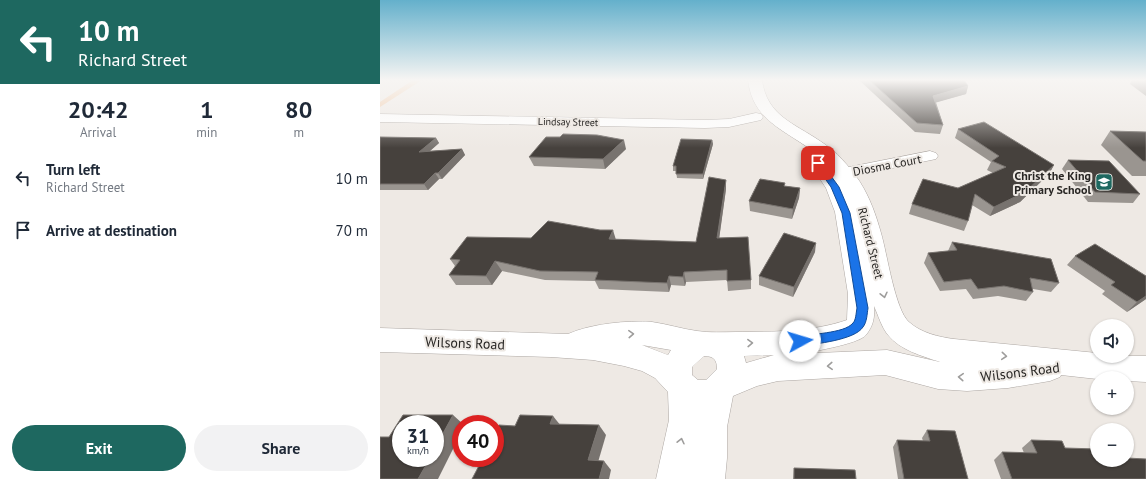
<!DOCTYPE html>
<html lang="en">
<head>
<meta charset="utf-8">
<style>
  :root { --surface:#fff; --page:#f2f2f3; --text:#1f2937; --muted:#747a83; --accent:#1e6860 }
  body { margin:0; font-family:"PT Sans",sans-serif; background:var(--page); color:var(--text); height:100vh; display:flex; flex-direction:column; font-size:15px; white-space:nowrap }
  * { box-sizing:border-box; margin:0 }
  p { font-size:13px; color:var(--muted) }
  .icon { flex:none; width:22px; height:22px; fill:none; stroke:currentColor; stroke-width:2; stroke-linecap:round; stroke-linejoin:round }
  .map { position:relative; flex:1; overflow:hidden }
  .sheet { display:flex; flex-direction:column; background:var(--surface); width:380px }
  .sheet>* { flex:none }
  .guide { background:#1e6860; color:#fff; overflow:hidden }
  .tools { position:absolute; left:710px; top:319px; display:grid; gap:8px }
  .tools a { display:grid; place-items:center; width:44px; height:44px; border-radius:50%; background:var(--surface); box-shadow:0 1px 3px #0004; font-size:20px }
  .speed { position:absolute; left:12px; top:415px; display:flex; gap:8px; font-size:20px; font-weight:700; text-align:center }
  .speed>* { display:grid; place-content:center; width:52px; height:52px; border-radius:50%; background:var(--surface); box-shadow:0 1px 3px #0004; line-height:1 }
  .speed small { font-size:10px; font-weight:400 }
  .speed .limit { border:6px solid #d22; background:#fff; color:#111 }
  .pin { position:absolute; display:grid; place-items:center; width:34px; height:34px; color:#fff; margin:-17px; border-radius:8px; box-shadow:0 2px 6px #0006 }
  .me { position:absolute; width:44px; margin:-22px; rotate:84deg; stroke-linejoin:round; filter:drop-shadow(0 0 3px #0008) }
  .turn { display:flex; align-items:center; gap:14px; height:84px; padding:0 12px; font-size:18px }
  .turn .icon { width:52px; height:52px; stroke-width:2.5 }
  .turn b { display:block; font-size:28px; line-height:34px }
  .eta { display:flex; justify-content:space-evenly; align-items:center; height:68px; text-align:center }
  .eta b { font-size:24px; font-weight:600; line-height:28px }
  .button { display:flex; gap:8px; margin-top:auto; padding:8px 12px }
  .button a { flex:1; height:46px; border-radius:24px; background:var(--accent); color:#fff; font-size:16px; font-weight:600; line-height:46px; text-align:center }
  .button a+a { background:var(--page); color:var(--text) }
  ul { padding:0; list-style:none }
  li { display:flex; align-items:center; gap:12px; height:52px; padding:0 12px }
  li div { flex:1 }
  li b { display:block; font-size:15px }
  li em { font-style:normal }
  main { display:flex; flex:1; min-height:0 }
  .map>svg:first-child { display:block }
  .green { fill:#f1c8a3 }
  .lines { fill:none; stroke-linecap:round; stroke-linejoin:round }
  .minor-casing { stroke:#ada7a3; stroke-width:1 }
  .tertiary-casing { stroke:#ada7a3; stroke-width:1 }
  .minor { fill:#fff; fill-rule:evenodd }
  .tertiary { fill:#fff; fill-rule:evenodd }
  .wall { fill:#9a9590 }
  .shaded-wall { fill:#78736f }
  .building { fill:#46413d; stroke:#78736f }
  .oneway { stroke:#9e9d9c }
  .route { fill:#1a73e8; stroke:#114b97 }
  .labels { text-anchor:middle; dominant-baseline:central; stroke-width:4; stroke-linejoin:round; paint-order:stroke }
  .far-street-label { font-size:10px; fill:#282624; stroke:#eee9e4 }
  .street-label { font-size:12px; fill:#282624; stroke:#eee9e4 }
  .poi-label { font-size:12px; font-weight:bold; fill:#282624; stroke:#eee9e4; text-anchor:end }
  .near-street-label { font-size:14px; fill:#282624; stroke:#eee9e4 }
</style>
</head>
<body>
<main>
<section class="sheet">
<div class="guide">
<div class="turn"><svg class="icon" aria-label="left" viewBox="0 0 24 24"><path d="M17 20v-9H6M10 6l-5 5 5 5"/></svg><div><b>10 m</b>Richard Street</div></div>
</div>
<div class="eta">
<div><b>20:42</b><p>Arrival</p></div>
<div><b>1</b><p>min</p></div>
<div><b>80</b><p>m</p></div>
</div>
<ul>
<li><svg class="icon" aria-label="left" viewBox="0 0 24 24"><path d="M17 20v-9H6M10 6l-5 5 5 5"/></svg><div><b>Turn left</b><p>Richard Street</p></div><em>10 m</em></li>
<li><svg class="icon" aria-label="arrive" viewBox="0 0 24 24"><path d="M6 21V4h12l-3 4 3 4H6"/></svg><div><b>Arrive at destination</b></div><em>70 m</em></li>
</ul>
<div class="button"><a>Exit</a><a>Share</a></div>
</section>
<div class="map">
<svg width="766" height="479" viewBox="0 0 766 479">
  <rect width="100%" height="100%" fill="#eee9e4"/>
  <polygon class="green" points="33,80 42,80 0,107 0,102"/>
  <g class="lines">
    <defs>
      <g id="minor">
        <polygon points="376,113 381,114 383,117 381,120 349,127 325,128 0,122 0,114 325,120 349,119"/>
        <polygon points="550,151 556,153 558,156 556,159 464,178 458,177 456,173 458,169 464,168"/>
      </g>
      <path id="tertiary" d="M368 80H382C387 116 414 123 440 141 456 151 470 167 480 182 490 198 496 215 501 233 507 253 515 310 529 322 541 333 559 337 574 339L717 353V356H766V382L747 381V378L717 379 681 375 680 377 670 381 628 388 587 391 558 389 505 375 398 381 377 386 353 396 347 427V458L345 479H276L289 420 288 392 275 378 262 371 244 366 213 360 171 357 0 352V328L188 334C210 324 248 320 272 322 287 324 302 329 317 331 330 333 343 332 356 332 393 332 432 332 467 320L468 294 455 212 446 188 430 164 433 160 442 159C414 132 373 126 368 80ZM494 306C498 315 502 328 508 335 520 350 542 356 560 362L507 350 415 354C427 353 479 344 486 335 493 326 495 318 494 306ZM262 345 291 350 288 355ZM394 355 366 363 364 356ZM324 356C334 356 337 360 337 369L326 380H318L312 375V367Z"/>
    </defs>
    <use href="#minor" class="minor-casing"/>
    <use href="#tertiary" class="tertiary-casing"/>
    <use href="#minor" class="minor"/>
    <use href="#tertiary" class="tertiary"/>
  </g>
  <g class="wall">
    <polygon points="479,80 584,80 588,86 586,94 556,102 563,125 560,134 535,132"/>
    <polygon points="752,80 766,80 766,96 750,84"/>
    <polygon points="578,129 674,165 669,174 640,202 610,216 592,205 588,221 584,231 529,214 532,204 578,188 613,173 607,170 611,162 575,138"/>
    <polygon points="730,131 766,132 766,176 752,176 721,145"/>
    <polygon points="0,137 56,138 59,143 50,151 82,149 85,155 62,179 59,179 48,190 0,190"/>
    <polygon points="332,140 333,144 323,179 297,178 296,171 293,171 293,166"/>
    <polygon points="246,149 225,169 154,166 149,157"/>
    <polygon points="688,160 760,194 753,203 708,202 682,169"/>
    <polygon points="405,186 420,188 419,198 412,219 370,211 369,201"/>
    <polygon points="346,189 339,238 371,280 371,289 348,291 347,280 306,282 305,286 291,285 289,292 219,289 215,281 165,280 122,271 112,285 76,285 69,275 75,266 70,259 151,238 236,240 316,242"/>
    <polygon points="572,242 679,283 671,292 653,289 653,292 646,301 618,296 593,299 586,289 560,291 544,263 548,253 568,251"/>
    <polygon points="435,252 413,297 379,285 379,276"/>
    <polygon points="695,256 766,299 747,312 722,294 725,291 687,265"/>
    <polygon points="547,430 588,479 518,479 513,447 517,440 543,441 542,438"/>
    <polygon points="651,440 685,448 766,479 621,479 614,460 622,452 644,453 642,448"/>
    <polygon points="414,468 476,479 413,479"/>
  </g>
  <g class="shaded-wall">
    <polygon points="588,86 586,94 551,104 553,96"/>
    <polygon points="56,138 59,143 43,157 39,152"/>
    <polygon points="244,140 246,149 225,169 223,159"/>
    <polygon points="332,140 333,144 323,179 323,174"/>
    <polygon points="82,149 85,155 62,179 58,173"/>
    <polygon points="674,165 669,174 640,202 610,216 614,207"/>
    <polygon points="55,173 59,179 48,190 44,184"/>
    <polygon points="346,180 346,189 338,247 337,238"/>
    <polygon points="420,188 419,198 412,219 413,209"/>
    <polygon points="233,230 236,240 229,239"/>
    <polygon points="436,243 435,252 413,297 414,287"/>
    <polygon points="115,261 122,271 112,285 106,276"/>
    <polygon points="304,272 306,282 305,286 303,277"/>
    <polygon points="289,276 291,285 289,292 287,283"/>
    <polygon points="766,296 766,299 747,312 757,302"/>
    <polygon points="73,415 83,424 81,424 81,433 58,479 38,479 50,458 55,458 55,448"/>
    <polygon points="173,416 181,426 170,424"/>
    <polygon points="219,425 226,435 216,469 208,460"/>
    <polygon points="224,461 231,470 229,479 219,479"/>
  </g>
  <g class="building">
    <polygon points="489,80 584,80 588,86 553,96 563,125 537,123"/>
    <polygon points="604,122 674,165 645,192 614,207 595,194 588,221 532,204 543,179 578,188 626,167 612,161 619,156 578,129"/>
    <polygon points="730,131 766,132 766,161 763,161"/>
    <polygon points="183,134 217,135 244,140 223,159 149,157 166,137 180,137"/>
    <polygon points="0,137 56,138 39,152 82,149 58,173 55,173 44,184 0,184"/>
    <polygon points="301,139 332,140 323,174 296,174 296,166 293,166"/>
    <polygon points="688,160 729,161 760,194 715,192"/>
    <polygon points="329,177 346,180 337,238 368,237 371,280 347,281 347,270 304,272 303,277 289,276 287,283 215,280 218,272 160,271 115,261 106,276 69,275 80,260 70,259 87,237 151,238 168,221 220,230 233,230 229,239 316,242"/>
    <polygon points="380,179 405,183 404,186 420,188 413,209 369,201"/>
    <polygon points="404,233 436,243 414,287 379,276"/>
    <polygon points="572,242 671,259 679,283 650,278 653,292 624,286 598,289 591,279 564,282 548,253 577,250"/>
    <polygon points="715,244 766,276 766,296 757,302 731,285 735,282 695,256"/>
    <polygon points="23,415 73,415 55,448 55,424 21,424 21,458 50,458 38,479 0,479 0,437 9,437"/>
    <polygon points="140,415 173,416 170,424 219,425 208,460 224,461 219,479 92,479 103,458 115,458 115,434 119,425 135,426"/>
    <polygon points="547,430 575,431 588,479 524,479 517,440 550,441"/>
    <polygon points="651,440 682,441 685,448 717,449 717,460 747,460 747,458 766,459 766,479 632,479 622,452 657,453"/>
    <polygon points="414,468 475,470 476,479 414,479"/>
  </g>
  <defs><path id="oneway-chevron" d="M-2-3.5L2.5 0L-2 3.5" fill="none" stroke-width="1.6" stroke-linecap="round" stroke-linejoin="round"/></defs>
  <g class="oneway">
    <use href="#oneway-chevron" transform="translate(504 295) rotate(77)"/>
    <use href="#oneway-chevron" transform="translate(251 334) rotate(-3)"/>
    <use href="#oneway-chevron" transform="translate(370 343) rotate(-2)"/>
    <use href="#oneway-chevron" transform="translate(624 356) rotate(5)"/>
    <use href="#oneway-chevron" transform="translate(450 366) rotate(177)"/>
    <use href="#oneway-chevron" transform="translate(581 377) rotate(-176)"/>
    <use href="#oneway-chevron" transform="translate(301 441) rotate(-77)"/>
  </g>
  <linearGradient id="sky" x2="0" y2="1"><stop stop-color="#64b0cb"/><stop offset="0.54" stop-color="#f7f5f3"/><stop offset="1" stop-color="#f7f5f3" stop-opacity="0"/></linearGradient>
  <rect width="766" height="148" fill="url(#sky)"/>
  <path class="route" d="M438 160 440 161 459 187 470 213 488 308C487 314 487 322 483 327 475 340 435 344 420 346L416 345 415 341 416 338C430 333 464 334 473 323 476 320 476 313 477 308L462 213 451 187 434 163Z"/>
  <defs>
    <symbol id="school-square" viewBox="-11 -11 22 22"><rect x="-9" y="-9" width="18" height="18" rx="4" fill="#1e6860" stroke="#eee9e4"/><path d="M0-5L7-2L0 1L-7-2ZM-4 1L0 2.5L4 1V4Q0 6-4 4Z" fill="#fff"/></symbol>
  </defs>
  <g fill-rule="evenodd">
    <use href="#school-square" x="714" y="172" width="20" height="20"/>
  </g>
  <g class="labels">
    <g class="far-street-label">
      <text transform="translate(188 122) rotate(1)">Lindsay Street</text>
    </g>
    <g class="street-label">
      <text transform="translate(507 165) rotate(-11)">Diosma Court</text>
      <text transform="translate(491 243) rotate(76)">Richard Street</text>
    </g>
    <g class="poi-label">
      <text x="711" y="175">Christ the King<tspan x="711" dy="14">Primary School</tspan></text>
    </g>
    <g class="near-street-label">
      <text transform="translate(85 343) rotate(2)">Wilsons Road</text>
      <text transform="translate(640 372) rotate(-7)">Wilsons Road</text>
    </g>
  </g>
</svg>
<div class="tools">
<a><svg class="icon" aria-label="sound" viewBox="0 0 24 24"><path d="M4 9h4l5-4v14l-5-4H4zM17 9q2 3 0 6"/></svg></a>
<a>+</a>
<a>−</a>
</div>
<div class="speed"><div>31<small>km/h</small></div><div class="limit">40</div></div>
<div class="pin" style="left:438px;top:163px;background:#d93025"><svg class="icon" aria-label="arrive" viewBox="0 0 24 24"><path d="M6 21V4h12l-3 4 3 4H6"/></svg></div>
<svg class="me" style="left:420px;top:341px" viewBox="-20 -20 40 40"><circle r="19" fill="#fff"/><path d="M0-13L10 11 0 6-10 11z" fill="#1a73e8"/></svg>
</div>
</main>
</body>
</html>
